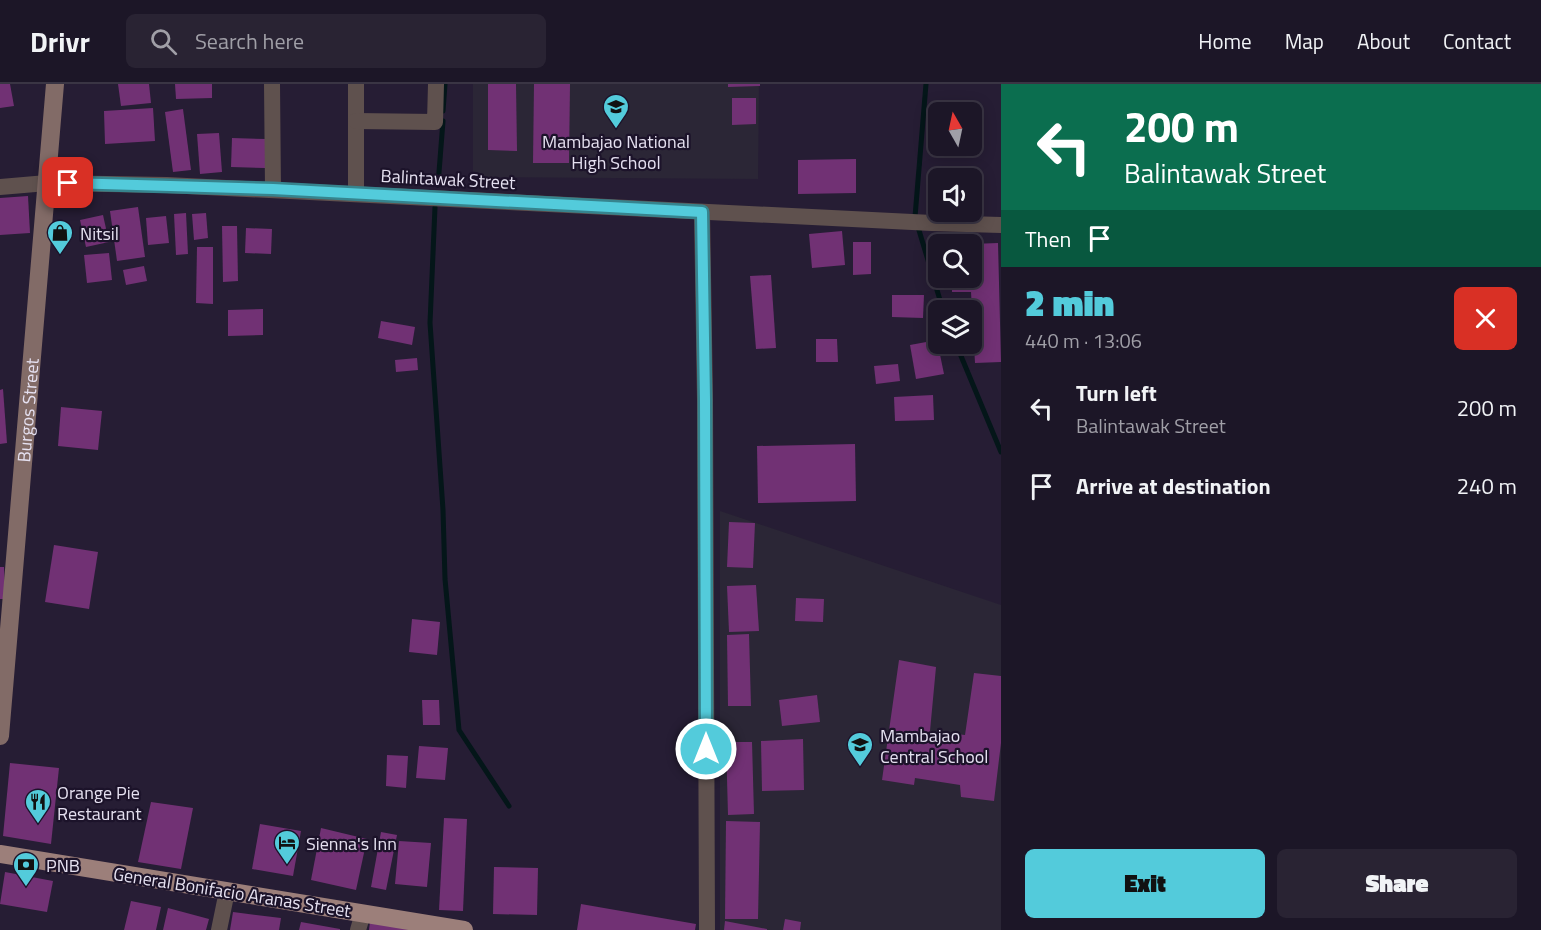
<!DOCTYPE html>
<html lang="en">
<head>
<meta charset="utf-8">
<style>
  :root { --surface:#1c1627; --page:#292333; --text:#f1f3f6; --muted:#a09fa7; --line:#3a3544; --accent:#53cbdb }
  body { margin:0; font-family:"Titillium Web",sans-serif; background:var(--page); color:var(--text); height:100vh; display:flex; flex-direction:column; font-size:22px; white-space:nowrap }
  * { box-sizing:border-box; margin:0 }
  p { font-size:20px; color:var(--muted) }
  .icon { flex:none; width:33px; height:33px; fill:none; stroke:currentColor; stroke-width:2; stroke-linecap:round; stroke-linejoin:round }
  .map { position:relative; flex:1; overflow:hidden }
  .drawer { display:flex; flex-direction:column; background:var(--surface); width:540px }
  .drawer>* { flex:none }
  .guide { background:#0b6e4f; color:#fff; overflow:hidden }
  .needle { width:39px; rotate:351deg }
  .controls { position:absolute; left:928px; top:18px; display:grid; gap:12px }
  .controls a { display:grid; place-items:center; width:54px; height:54px; border-radius:9px; background:var(--surface); box-shadow:0 3px 15px #0003,0 0 0 2px var(--line); font-size:30px }
  .pin { position:absolute; display:grid; place-items:center; width:51px; height:51px; color:#fff; margin:-26px; border-radius:12px; box-shadow:0 3px 9px #0006 }
  .me { position:absolute; width:66px; margin:-33px; rotate:0deg; stroke-linejoin:round; filter:drop-shadow(0 0 4px #0008) }
  .turn { display:flex; align-items:center; gap:21px; height:126px; padding:0 24px; font-size:27px }
  .turn .icon { width:78px; height:78px; stroke-width:2.5 }
  .turn b { display:block; font-size:42px; line-height:51px }
  .then { display:flex; align-items:center; height:57px; padding:0 24px; background:#0003; gap:12px; font-size:22px }
  .round { display:grid; place-items:center; flex:none; width:63px; height:63px; border-radius:9px; background:var(--page) }
  .summary { display:flex; align-items:center; justify-content:space-between; height:102px; padding:0 24px }
  h1 { font-size:36px; font-weight:800; line-height:45px; color:var(--accent) }
  .action { display:flex; gap:12px; margin-top:auto; padding:12px 24px }
  .action a { flex:1; height:69px; border-radius:9px; background:var(--accent); color:#111; font-size:24px; font-weight:800; line-height:69px; text-align:center }
  .action a+a { background:var(--page); color:var(--text) }
  ul { padding:0; list-style:none }
  li { display:flex; align-items:center; gap:18px; height:78px; padding:0 24px }
  li div { flex:1 }
  li b { display:block; font-size:22px }
  li em { font-style:normal }
  header { display:flex; align-items:center; gap:36px; box-sizing:border-box; height:84px; padding:0 30px; background:var(--surface); border-bottom:2px solid var(--line) }
  header strong { font-size:28px }
  nav { display:flex; gap:33px; margin-inline-start:auto; font-size:21px }
  .search { width:420px; height:54px; background:var(--page); display:flex; align-items:center; gap:15px; box-sizing:border-box; padding:0 21px; border-radius:9px; color:var(--muted); font-size:22px }
  main { display:flex; flex:1; min-height:0 }
  .map>svg:first-child { display:block }
  .education { fill:#2b2636 }
  .lines { fill:none; stroke-linecap:round; stroke-linejoin:round }
  .stream { stroke:#041619; stroke-width:5 }
  .building { fill:#713174 }
  .street { stroke:#5f514e; stroke-width:16 }
  .secondary { stroke:#826b67; stroke-width:18 }
  .primary { stroke:#9c7f7a; stroke-width:18 }
  .route-casing { stroke:#36848e; stroke-width:15 }
  .route { stroke:#53cbdb; stroke-width:10 }
  .labels { text-anchor:middle; dominant-baseline:central; stroke-width:4.5; stroke-linejoin:round; paint-order:stroke }
  .poi-label { font-size:18px; fill:#e5e0f0; stroke:#1c132a; text-anchor:start }
  .street-label { font-size:18px; fill:#e5e0f0; stroke:#1c132a }
</style>
</head>
<body>
<header>
<strong>Drivr</strong>
<div class="search"><svg class="icon" aria-label="search" viewBox="0 0 24 24"><circle cx="10" cy="10" r="6"/><path d="M15 15l6 6"/></svg>Search here</div>
<nav><a>Home</a><a>Map</a><a>About</a><a>Contact</a></nav>
</header>
<main>
<div class="map">
<svg width="1001" height="846" viewBox="0 0 1001 846">
  <rect width="100%" height="100%" fill="#261d34"/>
  <g class="education">
    <polygon points="473,0 759,0 758,95 473,93"/>
    <polygon points="720,427 1001,521 1001,846 720,846"/>
  </g>
  <g class="lines">
    <g class="stream">
      <polyline points="926,0 915,133 943,226"/>
      <polyline points="443,27 445,0"/>
      <polyline points="438,101 443,37"/>
      <polyline points="435,123 430,239 443,426 445,495 459,646 509,722"/>
      <polyline points="956,260 1001,368"/>
    </g>
  </g>
  <g class="building">
    <polygon points="0,0 10,0 14,22 0,24"/>
    <polygon points="118,0 149,0 151,19 121,22"/>
    <polygon points="175,0 212,0 212,14 176,15"/>
    <polygon points="488,0 516,0 517,67 488,66"/>
    <polygon points="534,0 570,0 569,79 533,79"/>
    <polygon points="728,0 760,0 760,2 728,3"/>
    <polygon points="732,14 756,14 756,40 732,41"/>
    <polygon points="153,24 155,57 105,60 104,27"/>
    <polygon points="183,25 191,86 173,88 165,28"/>
    <polygon points="219,49 222,88 200,90 197,50"/>
    <polygon points="232,54 266,55 265,84 231,83"/>
    <polygon points="856,75 856,109 798,110 798,76"/>
    <polygon points="28,112 30,149 0,151 0,114"/>
    <polygon points="138,123 145,173 117,177 110,127"/>
    <polygon points="186,129 188,170 176,171 174,130"/>
    <polygon points="206,129 208,154 194,156 192,130"/>
    <polygon points="103,131 109,158 86,163 80,136"/>
    <polygon points="166,132 169,159 148,161 146,134"/>
    <polygon points="222,142 237,142 238,197 223,198"/>
    <polygon points="246,144 272,145 271,170 245,169"/>
    <polygon points="842,147 845,181 812,184 809,150"/>
    <polygon points="853,158 871,158 871,190 853,191"/>
    <polygon points="998,159 1001,278 975,279 971,208 952,208 952,194 972,194 972,160"/>
    <polygon points="197,163 213,163 213,220 196,219"/>
    <polygon points="109,169 112,196 87,199 84,171"/>
    <polygon points="144,182 147,197 126,201 123,186"/>
    <polygon points="771,191 776,264 756,265 750,192"/>
    <polygon points="892,211 924,211 923,234 892,233"/>
    <polygon points="263,225 263,251 228,252 228,226"/>
    <polygon points="381,237 415,243 412,261 378,254"/>
    <polygon points="816,255 837,255 838,278 816,278"/>
    <polygon points="937,256 944,290 916,295 910,261"/>
    <polygon points="417,274 418,286 396,288 395,276"/>
    <polygon points="898,280 900,297 876,300 874,282"/>
    <polygon points="3,305 7,359 0,360 0,306"/>
    <polygon points="933,311 934,336 895,337 894,313"/>
    <polygon points="61,323 102,327 98,366 58,362"/>
    <polygon points="855,360 856,417 758,419 757,362"/>
    <polygon points="729,438 755,439 753,484 727,483"/>
    <polygon points="54,461 98,468 89,525 45,518"/>
    <polygon points="0,483 4,483 5,515 0,515"/>
    <polygon points="756,501 759,547 729,548 727,502"/>
    <polygon points="796,514 824,515 823,538 795,537"/>
    <polygon points="412,535 440,538 437,571 409,568"/>
    <polygon points="749,550 751,622 728,622 727,551"/>
    <polygon points="899,576 936,583 930,647 965,651 974,589 1001,592 1001,659 994,717 961,713 960,701 915,694 914,701 882,696"/>
    <polygon points="817,611 820,638 782,642 779,616"/>
    <polygon points="422,616 439,616 440,641 423,641"/>
    <polygon points="803,655 804,706 762,707 761,657"/>
    <polygon points="726,658 752,658 754,730 728,731"/>
    <polygon points="419,662 448,664 445,696 416,694"/>
    <polygon points="387,671 408,672 406,704 386,702"/>
    <polygon points="10,679 59,684 51,760 3,752"/>
    <polygon points="151,718 193,724 181,785 138,778"/>
    <polygon points="444,734 467,735 463,827 439,826"/>
    <polygon points="726,737 760,738 758,835 725,835"/>
    <polygon points="260,740 301,747 293,792 252,785"/>
    <polygon points="321,744 367,755 356,806 311,796"/>
    <polygon points="381,748 397,751 386,806 371,803"/>
    <polygon points="399,757 431,759 427,803 395,800"/>
    <polygon points="494,783 538,784 537,831 493,830"/>
    <polygon points="5,788 53,797 47,828 0,820"/>
    <polygon points="131,817 161,823 156,846 124,846"/>
    <polygon points="581,820 696,840 695,846 577,846"/>
    <polygon points="168,824 209,835 206,846 163,846"/>
    <polygon points="233,828 281,834 279,846 230,846"/>
    <polygon points="785,835 801,838 800,846 783,846"/>
    <polygon points="725,837 767,845 767,846 724,846"/>
    <polygon points="301,838 340,845 340,846 299,846"/>
    <polygon points="370,838 415,846 369,846"/>
  </g>
  <g class="lines">
    <g class="street">
      <polyline points="272,0 273,105"/>
      <polyline points="356,0 356,110"/>
      <polyline points="356,37 435,38 436,0"/>
      <polyline points="0,103 47,99 167,101 932,139 1001,141"/>
      <polyline points="702,128 705,316 707,846"/>
      <polyline points="219,846 227,807"/>
      <polyline points="358,846 363,829"/>
    </g>
    <path class="secondary" id="s1" d="M0 652 55 0"/>
    <polyline class="primary" points="0,770 464,846"/>
  </g>
  <g class="lines">
    <defs>
      <polyline id="route" points="68,99 273,105 702,128 705,316 706,665"/>
    </defs>
    <use href="#route" class="route-casing"/>
    <use href="#route" class="route"/>
  </g>
  <defs>
    <symbol id="school-pin" viewBox="-11 -11 22 30"><path d="M0 17L-7.5 6A9.5 9.5 0 1 1 7.5 6Z" fill="#53cbdb" stroke="#1c132a"/><path d="M0-5L7-2L0 1L-7-2ZM-4 1L0 2.5L4 1V4Q0 6-4 4Z" fill="#111"/></symbol>
    <symbol id="shop-pin" viewBox="-11 -11 22 30"><path d="M0 17L-7.5 6A9.5 9.5 0 1 1 7.5 6Z" fill="#53cbdb" stroke="#1c132a"/><path d="M-5-2.5h2.3a2.7 3.5 0 0 1 5.4 0H5L5.5 6h-11ZM-1.5-2.5h3a1.5 2.3 0 0 0-3 0Z" fill="#111"/></symbol>
    <symbol id="restaurant-pin" viewBox="-11 -11 22 30"><path d="M0 17L-7.5 6A9.5 9.5 0 1 1 7.5 6Z" fill="#53cbdb" stroke="#1c132a"/><path d="M-5-6h1v4h1v-4h1v4h1v-4h1v5L-1.5 .5V6h-2V.5L-5-1ZM5-6V6H3V1.5H1.5Q1.5-4 5-6Z" fill="#111"/></symbol>
    <symbol id="hotel-pin" viewBox="-11 -11 22 30"><path d="M0 17L-7.5 6A9.5 9.5 0 1 1 7.5 6Z" fill="#53cbdb" stroke="#1c132a"/><path d="M-6-4.5h1.5V1H6V5H4.5V3h-9V5H-6ZM-4 0a1.8 1.8 0 1 1 3.6 0ZM.5 0V-2.5h3Q6-2.5 6 0Z" fill="#111"/></symbol>
    <symbol id="bank-pin" viewBox="-11 -11 22 30"><path d="M0 17L-7.5 6A9.5 9.5 0 1 1 7.5 6Z" fill="#53cbdb" stroke="#1c132a"/><path d="M-6-4H6V4H-6ZM0-2.3a2.3 2.3 0 1 0 0 4.6a2.3 2.3 0 1 0 0-4.6Z" fill="#111"/></symbol>
  </defs>
  <g fill-rule="evenodd">
    <use href="#school-pin" x="601" y="8" width="30" height="40"/>
    <use href="#shop-pin" x="45" y="134" width="30" height="40"/>
    <use href="#school-pin" x="845" y="646" width="30" height="40"/>
    <use href="#restaurant-pin" x="23" y="703" width="30" height="40"/>
    <use href="#hotel-pin" x="272" y="744" width="30" height="40"/>
    <use href="#bank-pin" x="11" y="766" width="30" height="40"/>
  </g>
  <g class="labels">
    <g class="poi-label">
      <text x="616" y="57" text-anchor="middle">Mambajao National<tspan x="616" dy="21">High School</tspan></text>
      <text x="80" y="149">Nitsil</text>
      <text x="880" y="651">Mambajao<tspan x="880" dy="21">Central School</tspan></text>
      <text x="57" y="708">Orange Pie<tspan x="57" dy="21">Restaurant</tspan></text>
      <text x="306" y="759">Sienna's Inn</text>
      <text x="46" y="781">PNB</text>
    </g>
    <g class="street-label">
      <text transform="translate(448 95) rotate(3)">Balintawak Street</text>
      <text stroke="none"><textPath href="#s1" startOffset="327">Burgos Street</textPath></text>
      <text transform="translate(232 808) rotate(9)">General Bonifacio Aranas Street</text>
    </g>
  </g>
</svg>
<div class="controls">
<a><svg class="needle" viewBox="-14 -14 28 28"><path d="M0-13l5 13h-10z" fill="#e53935"/><path d="M0 13l5-13h-10z" fill="#a09fa7"/></svg></a>
<a><svg class="icon" aria-label="sound" viewBox="0 0 24 24"><path d="M4 9h4l5-4v14l-5-4H4zM17 9q2 3 0 6"/></svg></a>
<a><svg class="icon" aria-label="search" viewBox="0 0 24 24"><circle cx="10" cy="10" r="6"/><path d="M15 15l6 6"/></svg></a>
<a><svg class="icon" aria-label="layers" viewBox="0 0 24 24"><path d="M12 4l9 5-9 5-9-5zM3 14l9 5 9-5"/></svg></a>
</div>
<div class="pin" style="left:68px;top:99px;background:#d93025"><svg class="icon" aria-label="arrive" viewBox="0 0 24 24"><path d="M6 21V4h12l-3 4 3 4H6"/></svg></div>
<svg class="me" style="left:706px;top:665px" viewBox="-20 -20 40 40"><circle r="17" fill="#53cbdb" stroke="#fff" stroke-width="3"/><path d="M0-11L8 9 0 5-8 9z" fill="#fff"/></svg>
</div>
<section class="drawer">
<div class="guide">
<div class="turn"><svg class="icon" aria-label="left" viewBox="0 0 24 24"><path d="M17 20v-9H6M10 6l-5 5 5 5"/></svg><div><b>200 m</b>Balintawak Street</div></div>
<div class="then">Then<svg class="icon" aria-label="arrive" viewBox="0 0 24 24"><path d="M6 21V4h12l-3 4 3 4H6"/></svg></div>
</div>
<div class="summary"><div><h1>2 min</h1><p>440 m · 13:06</p></div><a class="round" style="background:#d93025;color:#fff"><svg class="icon" aria-label="close" viewBox="0 0 24 24"><path d="M6 6l12 12M18 6L6 18"/></svg></a></div>
<ul>
<li><svg class="icon" aria-label="left" viewBox="0 0 24 24"><path d="M17 20v-9H6M10 6l-5 5 5 5"/></svg><div><b>Turn left</b><p>Balintawak Street</p></div><em>200 m</em></li>
<li><svg class="icon" aria-label="arrive" viewBox="0 0 24 24"><path d="M6 21V4h12l-3 4 3 4H6"/></svg><div><b>Arrive at destination</b></div><em>240 m</em></li>
</ul>
<div class="action"><a>Exit</a><a>Share</a></div>
</section>
</main>
</body>
</html>
